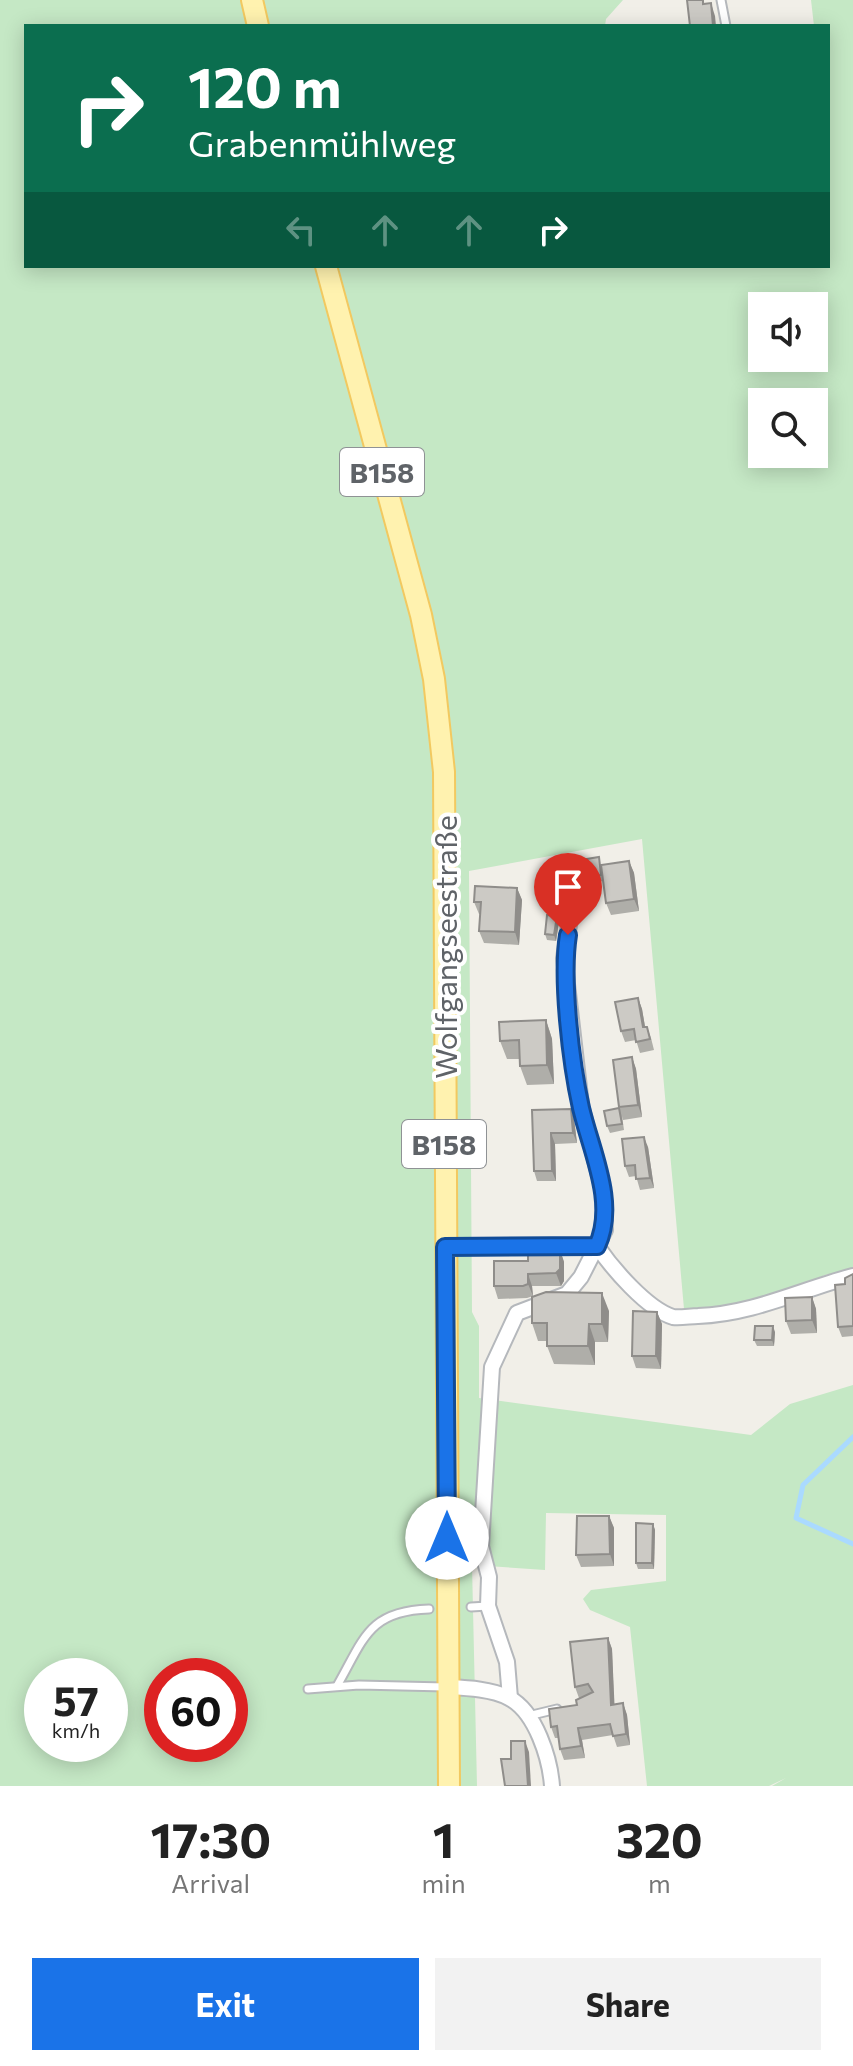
<!DOCTYPE html>
<html lang="en">
<head>
<meta charset="utf-8">
<style>
  :root { --surface:#fff; --page:#f2f2f2; --text:#222; --muted:#767676; --accent:#1a73e8 }
  body { margin:0; font-family:Commissioner,sans-serif; background:var(--page); color:var(--text); height:100vh; display:flex; flex-direction:column; font-size:30px; white-space:nowrap }
  * { box-sizing:border-box; margin:0 }
  p { font-size:26px; color:var(--muted) }
  .icon { flex:none; width:44px; height:44px; fill:none; stroke:currentColor; stroke-width:2; stroke-linecap:round; stroke-linejoin:round }
  .map { position:relative; height:1786px; overflow:hidden }
  .sheet { display:flex; flex-direction:column; background:var(--surface); flex:1 }
  .sheet>* { flex:none }
  .hud { position:absolute; left:24px; top:24px; width:806px; height:244px; border-radius:0px; box-shadow:0 4px 20px #0003; background:#0b6e4f; color:#fff; overflow:hidden }
  .tools { position:absolute; left:748px; top:292px; display:grid; gap:16px }
  .tools a { display:grid; place-items:center; width:80px; height:80px; border-radius:0px; background:var(--surface); box-shadow:0 4px 20px #0003; font-size:40px }
  .speed { position:absolute; left:24px; top:1658px; display:flex; gap:16px; font-size:40px; font-weight:700; text-align:center }
  .speed>* { display:grid; place-content:center; width:104px; height:104px; border-radius:50%; background:var(--surface); box-shadow:0 4px 20px #0003; line-height:1 }
  .speed small { font-size:20px; font-weight:400 }
  .speed .limit { border:12px solid #d22; background:#fff; color:#111 }
  .pin { position:absolute; display:grid; place-items:center; width:68px; height:68px; color:#fff; margin:-82px -34px; border-radius:50% 50% 50% 0; rotate:-45deg; box-shadow:0 0 8px #0007 }
  .pin .icon { rotate:45deg }
  .me { position:absolute; width:88px; margin:-44px; rotate:0deg; stroke-linejoin:round; filter:drop-shadow(0 0 6px #0008) }
  .turn { display:flex; align-items:center; gap:28px; height:168px; padding:0 32px; font-size:36px }
  .turn .icon { width:104px; height:104px; stroke-width:2.5 }
  .turn b { display:block; font-size:56px; line-height:68px }
  .lanes { display:flex; align-items:center; height:76px; padding:0 32px; background:#0003; justify-content:center; gap:40px; direction:ltr }
  .lanes .off { opacity:.35 }
  .eta { display:flex; justify-content:space-evenly; align-items:center; height:136px; text-align:center }
  .eta b { font-size:48px; font-weight:700; line-height:56px }
  .cta { display:flex; gap:16px; margin-top:auto; padding:16px 32px }
  .cta a { flex:1; height:92px; border-radius:0px; background:var(--accent); color:#fff; font-size:32px; font-weight:700; line-height:92px; text-align:center }
  .cta a+a { background:var(--page); color:var(--text) }
  .map>svg:first-child { display:block }
  .green { fill:#c5e8c5; fill-rule:evenodd }
  .lines { fill:none; stroke-linecap:round; stroke-linejoin:round }
  .stream { stroke:#aadaff; stroke-width:5 }
  .lane-casing { stroke:#b5b8bc; stroke-width:11 }
  .street-casing { stroke:#b5b8bc; stroke-width:18 }
  .primary-casing { stroke:#f2c960; stroke-width:24 }
  .lane { stroke:#fff; stroke-width:7 }
  .street { stroke:#fff; stroke-width:14 }
  .primary { stroke:#fff2af; stroke-width:20 }
  .wall { fill:#afaea9 }
  .shaded-wall { fill:#8f8d8a }
  .building { fill:#cccac5; stroke:#8f8d8a; stroke-width:2 }
  .route-casing { stroke:#114b97; stroke-width:20 }
  .route { stroke:#1a73e8; stroke-width:14 }
  .labels { text-anchor:middle; dominant-baseline:central; stroke-width:8; stroke-linejoin:round; paint-order:stroke }
  .shield { fill:#fff; stroke:#8f9295; stroke-width:2 }
  .shield-label { font-size:28px; font-weight:bold; fill:#5f6368 }
  .street-label { font-size:30px; fill:#5f6368; stroke:#fff }
</style>
</head>
<body>
<div class="map">
<svg width="853" height="1786" viewBox="0 0 853 1786">
  <rect width="100%" height="100%" fill="#f1efe8"/>
  <path class="green" d="M0 0H623L606 19 605 26H26V266H828V26H814L811 0H853V1269L825 1275 751 1306 684 1309 642 839 469 871 472 1312 479 1326V1398L751 1435 790 1404 853 1385V1786H772L786 1778 769 1786H647L630 1627 590 1610 583 1599 591 1590 666 1581V1515L546 1513 545 1570 472 1565 477 1786H0ZM762 306H814V358H762ZM762 402H814V454H762ZM42 1676H110V1744H42ZM162 1676H230V1744H162Z"/>
  <g class="lines">
    <polyline class="stream" points="853,1437 803,1485 796,1518 853,1544"/>
    <defs>
      <g id="lane">
        <polyline points="721,0 726,26"/>
        <polyline points="471,1607 488,1606"/>
        <path d="M337 1686C364 1639 368 1611 429 1609"/>
        <polyline points="308,1689 359,1685 445,1687"/>
        <polyline points="528,1716 557,1709"/>
      </g>
      <g id="street">
        <path d="M445 1247 597 1246C612 1268 647 1309 673 1317 680 1318 691 1316 698 1316 753 1314 800 1290 853 1276"/>
        <path d="M447 1687C467 1688 492 1689 509 1698 536 1712 550 1759 552 1786"/>
        <polyline points="510,1698 507,1662 488,1606 489,1577 481,1546 492,1367 517,1313 567,1294 581,1277 605,1230 603,1191 581,1105 564,958 571,912"/>
      </g>
      <g id="primary">
        <polyline points="252,0 258,26"/>
        <polyline points="326,266 421,615 434,679 444,772 449,1786"/>
      </g>
    </defs>
    <use href="#lane" class="lane-casing"/>
    <use href="#street" class="street-casing"/>
    <use href="#primary" class="primary-casing"/>
    <use href="#lane" class="lane"/>
    <use href="#street" class="street"/>
    <use href="#primary" class="primary"/>
  </g>
  <g class="wall">
    <polygon points="629,861 634,873 639,911 611,915 606,903 603,881 585,884 583,878 601,865"/>
    <polygon points="517,888 522,900 519,945 484,943 479,931 480,914 479,914 474,902"/>
    <polygon points="559,922 556,941 547,940 545,934"/>
    <polygon points="638,998 642,1009 645,1027 647,1027 651,1038 654,1050 640,1053 636,1040 625,1042 621,1031"/>
    <polygon points="546,1020 552,1039 554,1084 527,1085 520,1066 520,1059 507,1059 500,1041"/>
    <polygon points="632,1057 636,1069 642,1117 623,1120 622,1116 624,1130 610,1133 607,1126 619,1108"/>
    <polygon points="571,1109 574,1119 577,1143 555,1144 556,1181 537,1181 534,1171 532,1110"/>
    <polygon points="648,1147 654,1188 640,1190 636,1176 629,1177 625,1166"/>
    <polygon points="560,1250 564,1262 564,1281 561,1286 532,1286 533,1296 527,1298 498,1299 494,1286 528,1261"/>
    <polygon points="853,1274 853,1336 842,1337 838,1327 845,1284"/>
    <polygon points="812,1297 816,1309 817,1333 791,1334 786,1321"/>
    <polygon points="609,1311 608,1342 595,1342 595,1365 554,1364 547,1346 547,1341 538,1341 532,1323"/>
    <polygon points="657,1312 662,1324 661,1369 636,1368 632,1356"/>
    <polygon points="775,1332 774,1346 757,1346 754,1340"/>
    <polygon points="609,1516 614,1528 614,1566 581,1567 576,1555"/>
    <polygon points="653,1524 655,1530 654,1569 638,1569 636,1563"/>
    <polygon points="608,1638 612,1649 614,1705 623,1703 627,1715 630,1745 617,1747 613,1735 582,1740 585,1758 564,1760 560,1749 559,1738 555,1738 551,1727 577,1705 579,1698 575,1687"/>
  </g>
  <g class="shaded-wall">
    <polygon points="711,3 715,16 716,26 713,26"/>
    <polygon points="629,861 634,873 639,911 634,899"/>
    <polygon points="517,888 522,900 519,945 515,932"/>
    <polygon points="557,916 559,922 556,941 554,935"/>
    <polygon points="638,998 642,1009 647,1038 643,1027"/>
    <polygon points="546,1020 552,1039 554,1084 547,1065"/>
    <polygon points="632,1057 636,1069 642,1117 638,1105"/>
    <polygon points="571,1109 574,1119 577,1143 573,1133"/>
    <polygon points="551,1133 555,1144 556,1181 552,1171"/>
    <polygon points="644,1137 648,1147 654,1188 650,1178"/>
    <polygon points="560,1250 564,1262 564,1281 561,1286 556,1273"/>
    <polygon points="528,1274 532,1286 533,1296 528,1284"/>
    <polygon points="602,1293 609,1311 608,1342 602,1324"/>
    <polygon points="812,1297 816,1309 817,1333 812,1320"/>
    <polygon points="657,1312 662,1324 661,1369 656,1356"/>
    <polygon points="589,1324 595,1342 595,1365 588,1346"/>
    <polygon points="773,1326 775,1332 774,1346 772,1340"/>
    <polygon points="609,1516 614,1528 614,1566 610,1554"/>
    <polygon points="653,1524 655,1530 654,1569 652,1563"/>
    <polygon points="608,1638 612,1649 615,1716 611,1705"/>
    <polygon points="623,1703 627,1715 630,1745 626,1734"/>
    <polygon points="578,1728 582,1740 585,1758 581,1746"/>
    <polygon points="525,1741 529,1752 531,1786 528,1786"/>
  </g>
  <g class="building">
    <polygon points="687,0 703,0 703,4 711,3 713,26 690,26"/>
    <polygon points="599,857 601,875 583,878 580,860"/>
    <polygon points="629,861 634,899 606,903 601,865"/>
    <polygon points="475,886 517,888 515,932 479,931 481,902 474,902"/>
    <polygon points="547,915 557,916 554,935 545,934"/>
    <polygon points="638,998 643,1027 647,1027 650,1039 636,1042 634,1029 621,1031 615,1002"/>
    <polygon points="546,1020 547,1065 520,1066 519,1040 500,1041 499,1022"/>
    <polygon points="632,1057 638,1105 619,1107 613,1060"/>
    <polygon points="619,1108 622,1124 607,1126 604,1111"/>
    <polygon points="571,1109 573,1133 551,1133 552,1171 534,1171 532,1110"/>
    <polygon points="644,1137 650,1178 636,1179 635,1165 625,1166 622,1139"/>
    <polygon points="528,1250 560,1250 560,1269 556,1273 528,1274 528,1284 523,1286 494,1286 494,1261 528,1261"/>
    <polygon points="853,1274 853,1326 838,1327 835,1285 845,1284 845,1278"/>
    <polygon points="546,1292 602,1293 602,1324 589,1324 588,1346 547,1346 547,1323 532,1323 532,1297"/>
    <polygon points="812,1297 812,1320 786,1321 785,1298"/>
    <polygon points="633,1311 657,1312 656,1356 632,1356"/>
    <polygon points="755,1326 773,1326 772,1340 754,1340"/>
    <polygon points="577,1516 609,1516 610,1554 576,1555"/>
    <polygon points="636,1523 653,1524 652,1563 636,1563"/>
    <polygon points="608,1638 611,1705 623,1703 626,1734 613,1736 610,1724 578,1728 581,1746 560,1749 557,1726 551,1727 549,1709 577,1705 576,1700 593,1692 588,1684 575,1687 570,1642"/>
    <polygon points="511,1741 525,1741 528,1786 505,1786 501,1759 511,1759"/>
  </g>
  <g class="lines">
    <defs>
      <path id="route" d="M447 1538 445 1247 597 1246C617 1203 591 1151 581 1108 571 1063 561 979 568 935"/>
    </defs>
    <use href="#route" class="route-casing"/>
    <use href="#route" class="route"/>
  </g>
  <g class="labels">
    <g class="shield">
      <rect x="340" y="448" width="84" height="48" rx="6"/>
      <rect x="402" y="1120" width="84" height="48" rx="6"/>
    </g>
    <g class="shield-label">
      <text x="382" y="472">B158</text>
      <text x="444" y="1144">B158</text>
    </g>
    <g class="street-label">
      <text transform="translate(444 947) rotate(-90)">Wolfgangseestraße</text>
    </g>
  </g>
</svg>
<div class="tools">
<a><svg class="icon" aria-label="sound" viewBox="0 0 24 24"><path d="M4 9h4l5-4v14l-5-4H4zM17 9q2 3 0 6"/></svg></a>
<a><svg class="icon" aria-label="search" viewBox="0 0 24 24"><circle cx="10" cy="10" r="6"/><path d="M15 15l6 6"/></svg></a>
</div>
<div class="speed"><div>57<small>km/h</small></div><div class="limit">60</div></div>
<div class="pin" style="left:568px;top:935px;background:#d93025"><svg class="icon" aria-label="arrive" viewBox="0 0 24 24"><path d="M6 21V4h12l-3 4 3 4H6"/></svg></div>
<svg class="me" style="left:447px;top:1538px" viewBox="-20 -20 40 40"><circle r="19" fill="#fff"/><path d="M0-13L10 11 0 6-10 11z" fill="#1a73e8"/></svg>
<div class="hud">
<div class="turn"><svg class="icon" aria-label="right" viewBox="0 0 24 24"><path d="M7 20v-9h11M14 6l5 5-5 5"/></svg><div><b>120 m</b>Grabenmühlweg</div></div>
<div class="lanes"><svg class="icon off" aria-label="left" viewBox="0 0 24 24"><path d="M17 20v-9H6M10 6l-5 5 5 5"/></svg><svg class="icon off" aria-label="ahead" viewBox="0 0 24 24"><path d="M12 20V5M6 11l6-6 6 6"/></svg><svg class="icon off" aria-label="ahead" viewBox="0 0 24 24"><path d="M12 20V5M6 11l6-6 6 6"/></svg><svg class="icon" aria-label="right" viewBox="0 0 24 24"><path d="M7 20v-9h11M14 6l5 5-5 5"/></svg></div>
</div>
</div>
<section class="sheet">
<div class="eta">
<div><b>17:30</b><p>Arrival</p></div>
<div><b>1</b><p>min</p></div>
<div><b>320</b><p>m</p></div>
</div>
<div class="cta"><a>Exit</a><a>Share</a></div>
</section>
</body>
</html>
